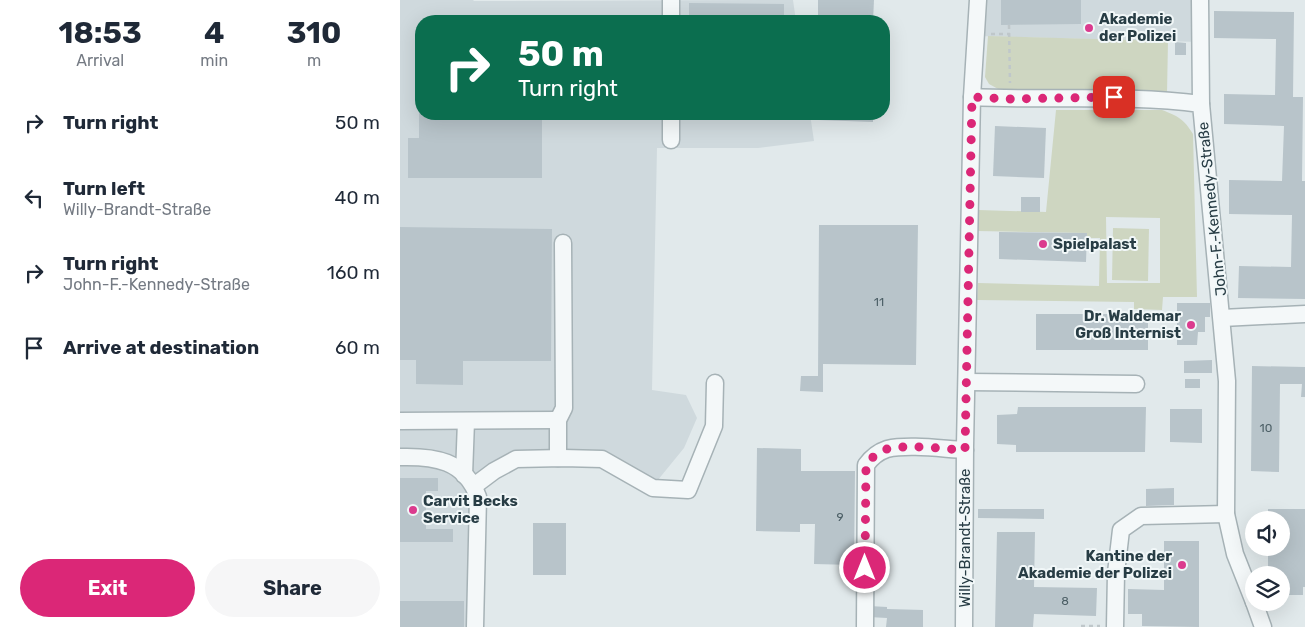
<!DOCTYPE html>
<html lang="en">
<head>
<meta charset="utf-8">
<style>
  :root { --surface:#fff; --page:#f6f6f7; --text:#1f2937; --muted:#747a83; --accent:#db2777 }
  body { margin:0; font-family:Rubik,sans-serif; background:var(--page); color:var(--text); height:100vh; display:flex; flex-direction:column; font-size:19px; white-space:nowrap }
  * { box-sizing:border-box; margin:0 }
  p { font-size:16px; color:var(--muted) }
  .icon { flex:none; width:28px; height:28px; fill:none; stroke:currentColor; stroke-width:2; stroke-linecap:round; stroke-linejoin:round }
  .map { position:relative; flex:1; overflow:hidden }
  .sheet { display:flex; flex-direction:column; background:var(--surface); width:400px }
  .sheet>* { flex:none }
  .banner { position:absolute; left:15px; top:15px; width:475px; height:105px; border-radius:20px; box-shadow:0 5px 20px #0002; background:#0b6e4f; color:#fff; overflow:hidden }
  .buttons { position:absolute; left:845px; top:511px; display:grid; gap:10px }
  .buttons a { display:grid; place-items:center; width:45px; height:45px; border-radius:50%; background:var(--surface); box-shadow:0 5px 20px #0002; font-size:25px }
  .pin { position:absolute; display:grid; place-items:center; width:42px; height:42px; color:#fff; margin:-21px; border-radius:10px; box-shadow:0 2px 8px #0006 }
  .me { position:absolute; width:55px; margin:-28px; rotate:0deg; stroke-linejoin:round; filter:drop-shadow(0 0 4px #0008) }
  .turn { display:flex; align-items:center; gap:18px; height:105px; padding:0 20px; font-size:22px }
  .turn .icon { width:65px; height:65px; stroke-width:2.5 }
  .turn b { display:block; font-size:35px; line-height:42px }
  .eta { display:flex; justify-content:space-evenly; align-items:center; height:85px; text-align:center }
  .eta b { font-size:30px; font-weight:700; line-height:35px }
  .button { display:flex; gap:10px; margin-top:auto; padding:10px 20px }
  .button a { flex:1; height:58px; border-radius:30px; background:var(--accent); color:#fff; font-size:20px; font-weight:700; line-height:58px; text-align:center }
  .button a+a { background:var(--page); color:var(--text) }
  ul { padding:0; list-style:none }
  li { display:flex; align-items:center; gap:15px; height:75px; padding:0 20px }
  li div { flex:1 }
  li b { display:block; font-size:19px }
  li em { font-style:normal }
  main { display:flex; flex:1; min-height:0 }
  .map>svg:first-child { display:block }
  .built { fill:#cfd9dd }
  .green { fill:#ced6c1; fill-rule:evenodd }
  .building { fill:#b8c4ca }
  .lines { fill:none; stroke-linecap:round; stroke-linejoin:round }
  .minor-casing { stroke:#a6b2b6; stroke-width:19 }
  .path { stroke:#bfc7ca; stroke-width:2.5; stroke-dasharray:4 4; stroke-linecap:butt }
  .minor { stroke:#f4f8f9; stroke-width:16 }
  .route { stroke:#db2777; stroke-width:9; stroke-dasharray:0 16.2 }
  .poi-dot { fill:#db3b8e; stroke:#f1f7f8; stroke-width:2 }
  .labels { text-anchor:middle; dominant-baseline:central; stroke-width:4; stroke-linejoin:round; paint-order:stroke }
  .number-label { font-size:12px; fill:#4c5f66 }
  .poi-label { font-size:15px; font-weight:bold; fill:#283d45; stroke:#f1f7f8; text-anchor:start }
  .street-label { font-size:15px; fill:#283d45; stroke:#f1f7f8 }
</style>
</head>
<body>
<main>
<section class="sheet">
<div class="eta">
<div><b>18:53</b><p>Arrival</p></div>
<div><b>4</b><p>min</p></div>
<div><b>310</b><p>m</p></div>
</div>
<ul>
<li><svg class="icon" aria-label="right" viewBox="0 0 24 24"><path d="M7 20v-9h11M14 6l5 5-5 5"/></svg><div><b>Turn right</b></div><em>50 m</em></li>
<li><svg class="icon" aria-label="left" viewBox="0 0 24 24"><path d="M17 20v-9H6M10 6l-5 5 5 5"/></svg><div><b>Turn left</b><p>Willy-Brandt-Straße</p></div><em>40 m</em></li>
<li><svg class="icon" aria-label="right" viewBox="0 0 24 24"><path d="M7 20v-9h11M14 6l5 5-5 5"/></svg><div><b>Turn right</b><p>John-F.-Kennedy-Straße</p></div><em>160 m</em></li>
<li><svg class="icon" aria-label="arrive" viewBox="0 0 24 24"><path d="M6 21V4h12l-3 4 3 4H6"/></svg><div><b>Arrive at destination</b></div><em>60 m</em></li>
</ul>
<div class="button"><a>Exit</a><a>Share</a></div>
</section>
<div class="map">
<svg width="905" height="627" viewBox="0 0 905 627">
  <rect width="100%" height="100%" fill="#e1e9eb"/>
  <g class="built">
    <polygon points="0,0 73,0 74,1 393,0 396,21 21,21 21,114 410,114 414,141 358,148 257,148 252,390 286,395 297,418 284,448 253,486 202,457 120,458 74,484 66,474 0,455"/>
    <polygon points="580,0 800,0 800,42 577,36"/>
    <polygon points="25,457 73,487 75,627 0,627 0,458"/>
  </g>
  <g class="green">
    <polygon points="588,36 768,41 767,93 600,90 589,84 585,77"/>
    <path d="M656 110H762C778 116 784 119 793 134L797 297H763L762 310 734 309V302L577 300 578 283 699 286 700 238H687V233L577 231 578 210 646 212ZM706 217 760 218V283H707Z"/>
    <polygon points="713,228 749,229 748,281 712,280"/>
  </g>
  <g class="building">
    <polygon points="418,0 474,0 473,21 418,21"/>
    <polygon points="601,0 681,0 681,24 601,25"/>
    <polygon points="289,3 384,4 384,21 289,21"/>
    <polygon points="814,11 894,12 893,97 903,97 902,181 905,181 905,299 838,298 839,266 891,267 892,215 829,214 829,180 882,181 884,126 824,124 824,94 875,95 876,39 814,38"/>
    <polygon points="775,42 786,43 786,55 775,55"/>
    <polygon points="19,99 21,99 21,114 142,114 142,178 8,178 8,138 19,138"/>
    <rect x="284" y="114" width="93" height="5"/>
    <polygon points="418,114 473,114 473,122 418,120"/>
    <polygon points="595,126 646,128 644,178 593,176"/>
    <rect x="621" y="197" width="19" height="15"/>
    <polygon points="419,225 518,225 516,365 423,364 423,392 400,391 401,376 418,376"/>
    <polygon points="0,227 152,229 151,361 63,361 63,385 16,384 16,360 0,360"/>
    <polygon points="599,232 687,233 686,262 599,259"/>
    <polygon points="777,303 810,303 810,317 805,317 805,332 798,332 797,345 777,345"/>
    <rect x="636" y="314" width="112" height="36"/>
    <polygon points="812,360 812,373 784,373 784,361"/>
    <polygon points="852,366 905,367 905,397 901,397 902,384 880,384 879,472 851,471"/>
    <rect x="785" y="379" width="15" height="9"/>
    <polygon points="618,407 746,407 745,452 616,452 616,445 597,444 597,415 617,414"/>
    <polygon points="770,409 802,409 802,443 770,442"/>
    <polygon points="357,448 401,449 401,471 455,471 454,565 414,564 415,524 400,524 400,532 356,531"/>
    <polygon points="0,478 38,478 38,491 26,491 26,529 53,529 53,542 0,542"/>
    <polygon points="774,488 774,505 746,506 746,489"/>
    <polygon points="578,509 644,509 644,519 578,518"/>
    <polygon points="868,509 905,509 905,587 903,587 903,595 881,595 881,575 868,575 868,548 881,548 881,520 868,520"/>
    <rect x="133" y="523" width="33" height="52"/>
    <polygon points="597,532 635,532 634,587 697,588 696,616 634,614 633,627 595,627"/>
    <polygon points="764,541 799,541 799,627 742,626 742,614 728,614 728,589 764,590"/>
    <rect x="0" y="601" width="64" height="26"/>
    <polygon points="469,606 487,607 487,609 523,610 523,627 486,627 487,618 469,617"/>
  </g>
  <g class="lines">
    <defs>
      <g id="minor">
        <polyline points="271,0 271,21"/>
        <polyline points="800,0 801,104"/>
        <path d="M572 97C649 101 725 94 801 104L827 381 826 514 835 554 854 602"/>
        <polyline points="271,140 271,114"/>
        <polyline points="822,318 905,314"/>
        <polyline points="567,382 736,384"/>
        <polyline points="0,421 158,420"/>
        <path d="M0 457C34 456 65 460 78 497L75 627"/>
        <polyline points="158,458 158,420 164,408 163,243"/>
        <polyline points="64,475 66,421"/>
        <polyline points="74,486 94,471 116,459 163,458 202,459 253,488 288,490 314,426 315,383"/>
        <polyline points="854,602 863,627"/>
        <path d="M465 627 466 465C471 458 478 452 487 449 509 444 543 449 565 450"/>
        <polyline points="564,627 565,446 572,97 578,0"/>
        <polyline points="715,627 716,573 721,530 741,516 826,514"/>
      </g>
    </defs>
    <use href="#minor" class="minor-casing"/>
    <g class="path">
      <polyline points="609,25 610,83"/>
      <polyline points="591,34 610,34"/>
      <polyline points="655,572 701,573"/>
      <polyline points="681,626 700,626"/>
    </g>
    <use href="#minor" class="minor"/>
  </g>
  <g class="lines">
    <path class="route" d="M465 568 466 465C471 458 478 452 487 449 510 444 542 449 565 450L572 97 610 99 714 97"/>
  </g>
  <g class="poi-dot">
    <circle cx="689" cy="28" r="5"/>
    <circle cx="643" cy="244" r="5"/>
    <circle cx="791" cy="325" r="5"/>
    <circle cx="13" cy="510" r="5"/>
    <circle cx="782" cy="565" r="5"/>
  </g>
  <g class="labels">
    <g class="number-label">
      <text x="479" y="302">11</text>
      <text x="866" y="428">10</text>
      <text x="440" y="517">9</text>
      <text x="665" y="601">8</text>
    </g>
    <g class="poi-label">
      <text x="699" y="19">Akademie<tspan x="699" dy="17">der Polizei</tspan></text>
      <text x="653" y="244">Spielpalast</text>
      <text x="781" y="316" text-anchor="end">Dr. Waldemar<tspan x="781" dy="17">Groß Internist</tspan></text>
      <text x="23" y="501">Carvit Becks<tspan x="23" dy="17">Service</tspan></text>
      <text x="772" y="556" text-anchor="end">Kantine der<tspan x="772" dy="17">Akademie der Polizei</tspan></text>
    </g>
    <g class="street-label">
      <text transform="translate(812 209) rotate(-96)">John-F.-Kennedy-Straße</text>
      <text transform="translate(565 538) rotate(-90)">Willy-Brandt-Straße</text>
    </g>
  </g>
</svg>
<div class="buttons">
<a><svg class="icon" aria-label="sound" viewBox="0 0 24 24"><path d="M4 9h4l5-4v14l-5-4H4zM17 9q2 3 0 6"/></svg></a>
<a><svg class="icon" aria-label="layers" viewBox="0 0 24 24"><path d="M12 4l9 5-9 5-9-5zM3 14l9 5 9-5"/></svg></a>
</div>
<div class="pin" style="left:714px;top:97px;background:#d93025"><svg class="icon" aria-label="arrive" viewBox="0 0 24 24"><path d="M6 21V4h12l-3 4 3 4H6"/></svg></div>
<svg class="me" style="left:465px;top:568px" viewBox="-20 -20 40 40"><circle r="17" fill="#db2777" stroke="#fff" stroke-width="3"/><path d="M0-11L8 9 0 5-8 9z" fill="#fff"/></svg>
<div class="banner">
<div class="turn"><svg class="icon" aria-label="right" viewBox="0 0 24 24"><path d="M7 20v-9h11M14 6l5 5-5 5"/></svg><div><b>50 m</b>Turn right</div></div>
</div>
</div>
</main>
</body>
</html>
